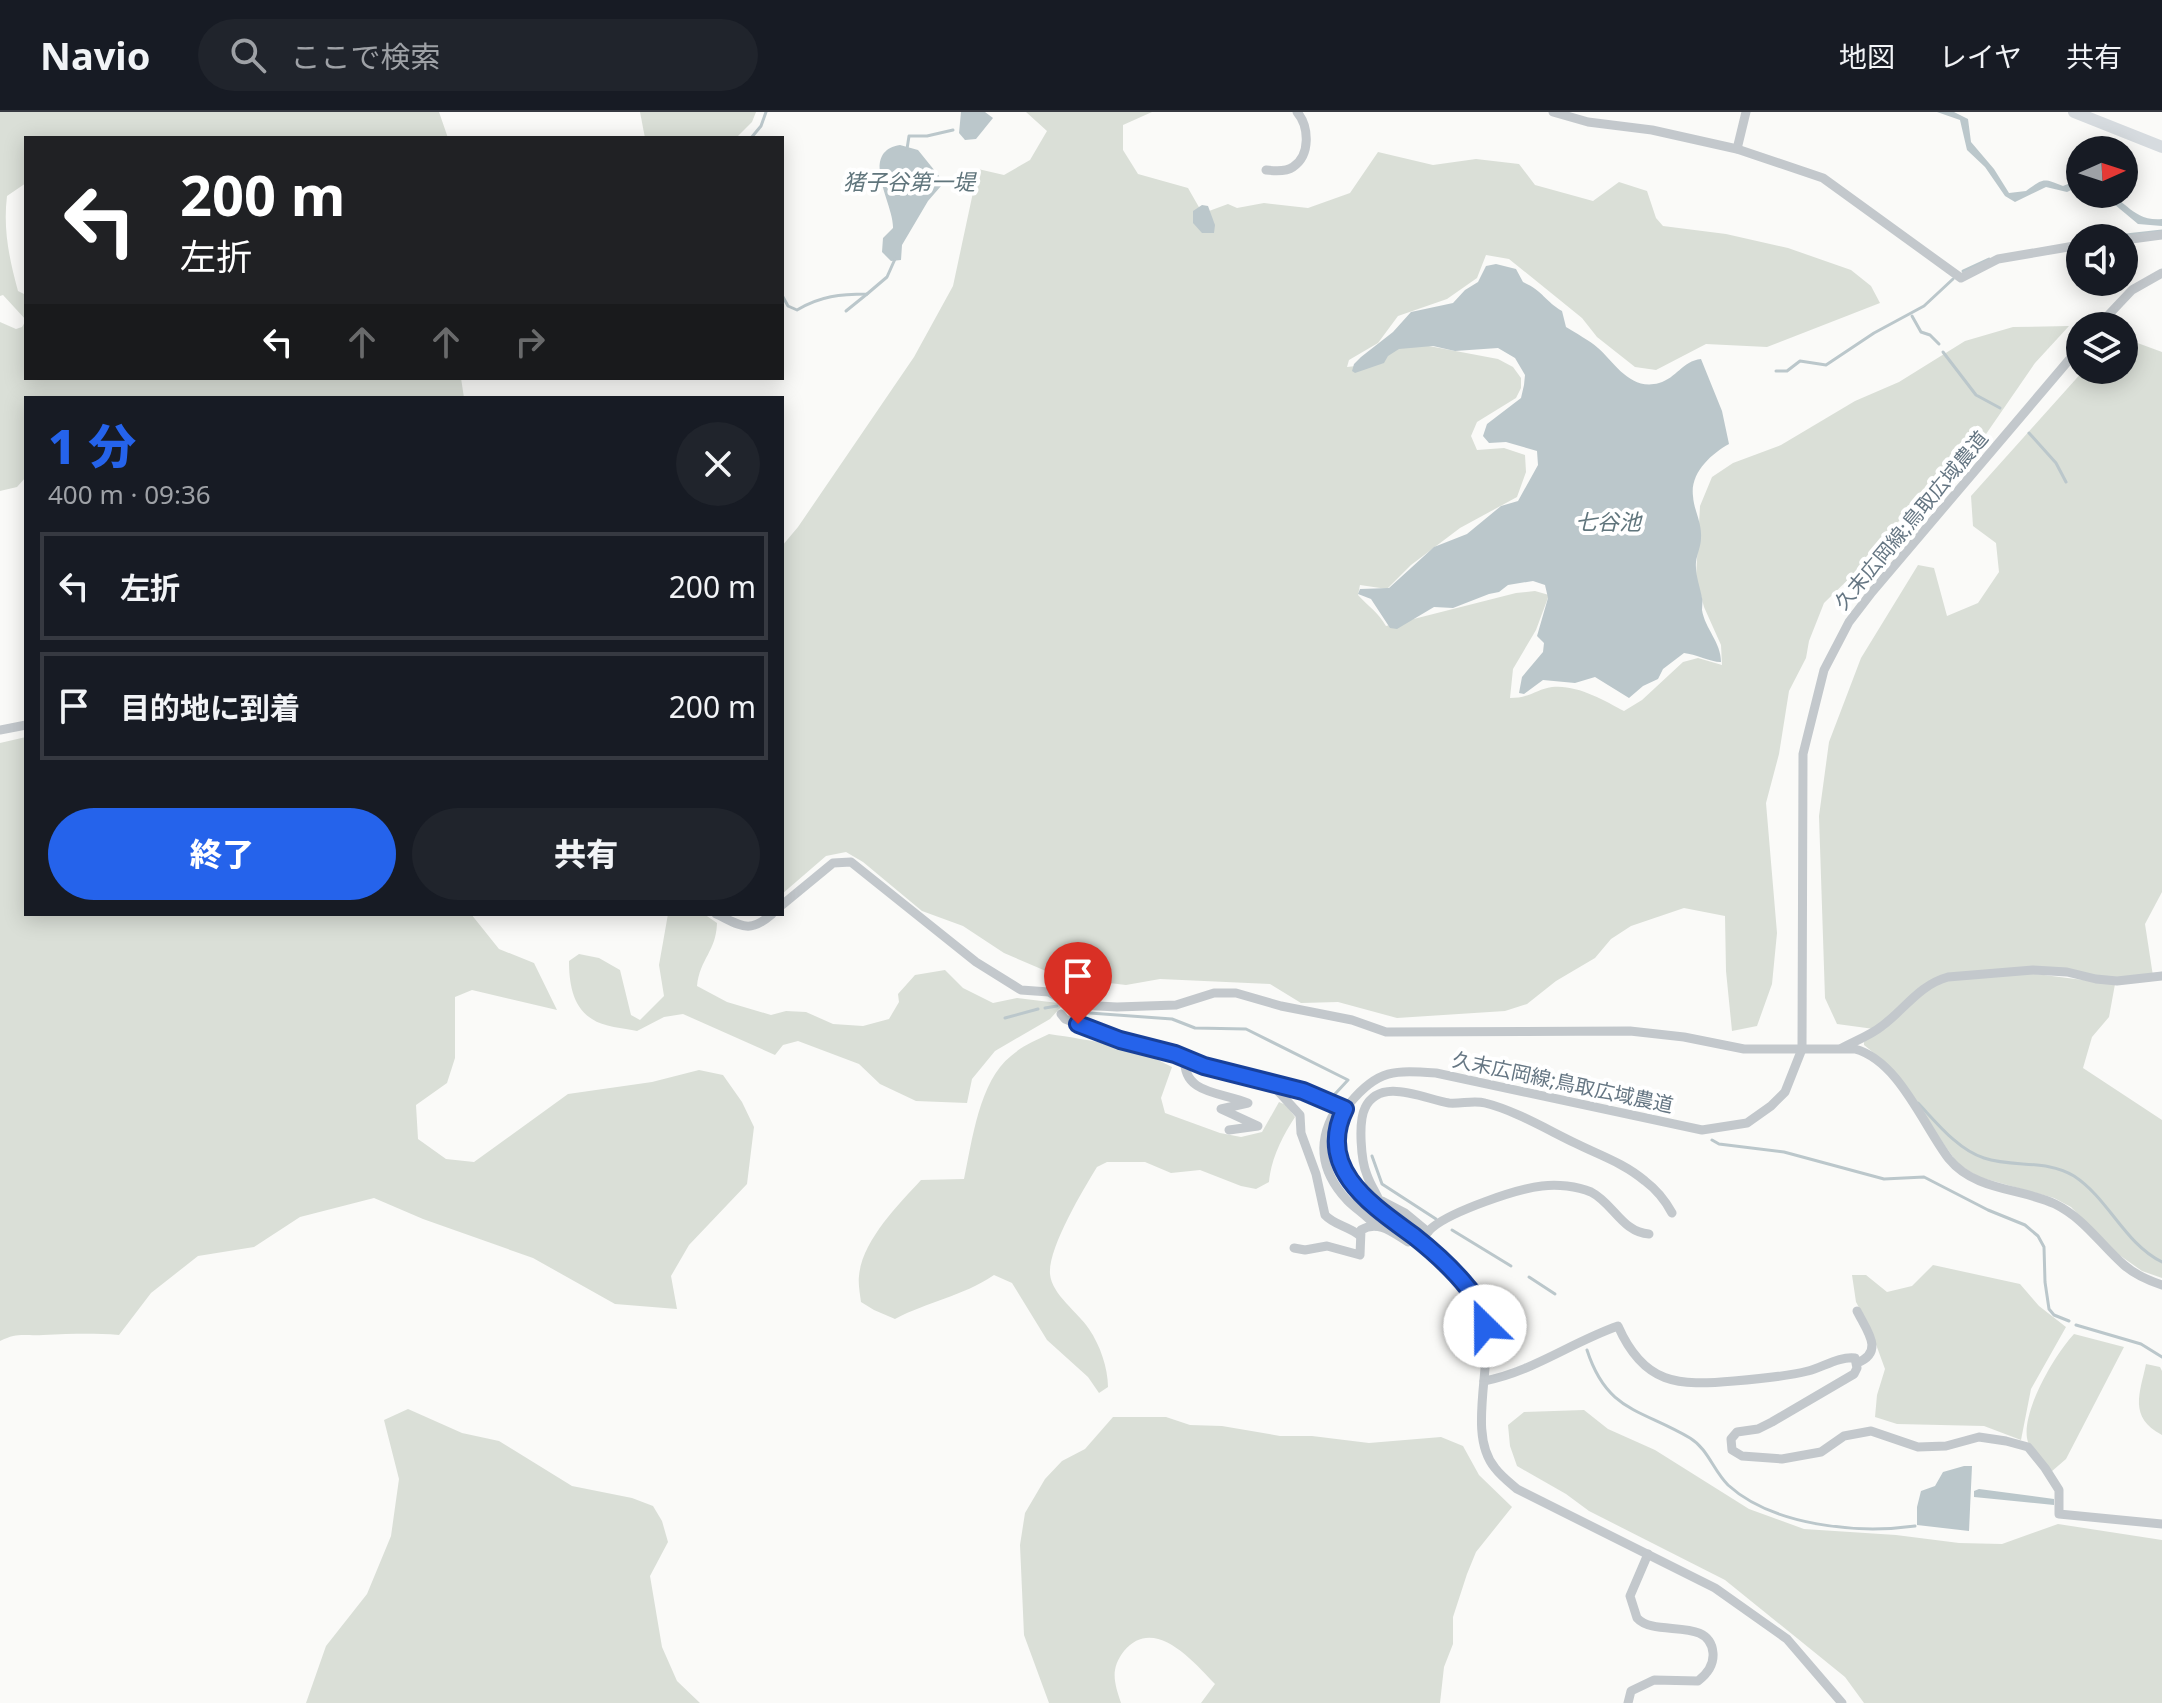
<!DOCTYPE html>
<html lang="ja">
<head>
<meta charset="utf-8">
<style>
  :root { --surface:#171b24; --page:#20242c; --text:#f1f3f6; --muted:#9ea1a6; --line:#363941; --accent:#2563eb }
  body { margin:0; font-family:"Noto Sans","Noto Sans JP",sans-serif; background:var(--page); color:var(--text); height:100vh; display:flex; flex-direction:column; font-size:30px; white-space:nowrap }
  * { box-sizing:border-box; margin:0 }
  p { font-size:26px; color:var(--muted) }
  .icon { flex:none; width:44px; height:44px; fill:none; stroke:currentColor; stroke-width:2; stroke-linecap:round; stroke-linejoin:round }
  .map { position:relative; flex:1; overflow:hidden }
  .sheet { position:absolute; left:24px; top:284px; width:760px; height:520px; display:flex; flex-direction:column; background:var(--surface); border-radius:0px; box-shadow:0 4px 20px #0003 }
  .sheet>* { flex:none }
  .top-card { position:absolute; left:24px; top:24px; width:760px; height:244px; border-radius:0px; box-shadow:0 4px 20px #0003; background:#202124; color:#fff; overflow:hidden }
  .needle { width:52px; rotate:87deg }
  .fabs { position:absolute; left:2066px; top:24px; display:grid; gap:16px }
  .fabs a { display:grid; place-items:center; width:72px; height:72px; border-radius:50%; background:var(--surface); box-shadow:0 4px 20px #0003; font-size:40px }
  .pin { position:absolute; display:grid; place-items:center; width:68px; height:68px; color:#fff; margin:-82px -34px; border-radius:50% 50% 50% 0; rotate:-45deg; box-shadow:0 0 8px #0007 }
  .pin .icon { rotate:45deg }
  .me { position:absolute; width:88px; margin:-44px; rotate:337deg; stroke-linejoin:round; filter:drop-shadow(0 0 6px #0008) }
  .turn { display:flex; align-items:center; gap:28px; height:168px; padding:0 24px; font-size:36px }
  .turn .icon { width:104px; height:104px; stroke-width:2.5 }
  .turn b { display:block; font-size:56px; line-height:68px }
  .lanes { display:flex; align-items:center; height:76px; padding:0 24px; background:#0003; justify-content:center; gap:40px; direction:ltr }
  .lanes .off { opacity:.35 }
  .round { display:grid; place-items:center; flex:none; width:84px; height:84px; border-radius:42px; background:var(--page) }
  .headline { display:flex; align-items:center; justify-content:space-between; height:136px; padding:0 24px }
  h1 { font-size:48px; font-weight:800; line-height:60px; color:var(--accent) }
  .cta { display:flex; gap:16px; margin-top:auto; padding:16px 24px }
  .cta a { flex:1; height:92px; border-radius:48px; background:var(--accent); color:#fff; font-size:32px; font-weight:800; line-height:92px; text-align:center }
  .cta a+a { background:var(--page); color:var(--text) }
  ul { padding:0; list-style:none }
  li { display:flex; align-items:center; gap:24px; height:108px; margin:0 16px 12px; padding:0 8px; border:4px solid var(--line); border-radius:0px }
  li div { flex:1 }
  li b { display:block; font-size:30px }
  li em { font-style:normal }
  header { display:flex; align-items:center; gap:48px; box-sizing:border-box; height:112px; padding:0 40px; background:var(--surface); border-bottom:2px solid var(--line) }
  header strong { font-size:38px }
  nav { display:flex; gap:44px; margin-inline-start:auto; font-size:28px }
  .search { width:560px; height:72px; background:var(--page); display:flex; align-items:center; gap:20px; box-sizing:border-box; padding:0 28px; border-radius:44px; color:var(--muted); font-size:30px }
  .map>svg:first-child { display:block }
  .green { fill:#dadfd7 }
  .water { fill:#bbc7cb }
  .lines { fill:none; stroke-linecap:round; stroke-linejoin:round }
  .stream { stroke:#bbc7cb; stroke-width:3 }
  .minor { stroke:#c3c8cc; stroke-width:9 }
  .major { stroke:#d6dbdf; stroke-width:12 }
  .route-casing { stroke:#184099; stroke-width:20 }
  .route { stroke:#2563eb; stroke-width:14 }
  .labels { text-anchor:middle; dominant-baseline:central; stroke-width:8; stroke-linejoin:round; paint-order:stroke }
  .street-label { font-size:20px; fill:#657683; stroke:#fff }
  .water-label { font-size:22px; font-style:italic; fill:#60757c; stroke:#fff }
</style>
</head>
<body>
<header>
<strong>Navio</strong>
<div class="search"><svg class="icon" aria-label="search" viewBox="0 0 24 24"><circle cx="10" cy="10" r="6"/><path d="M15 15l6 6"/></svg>ここで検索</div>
<nav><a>地図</a><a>レイヤ</a><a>共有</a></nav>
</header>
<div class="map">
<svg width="2162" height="1591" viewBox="0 0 2162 1591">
  <rect width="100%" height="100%" fill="#fafaf8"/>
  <g class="green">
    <path d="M0 0H439L448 26H26V71L7 84C3 117 9 146 18 179L26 183V208L3 183 0 184Z"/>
    <polygon points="640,0 756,0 752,10 736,26 645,26"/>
    <path d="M1026 0H1152L1123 13V38L1138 62 1188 76 1200 97 1209 99 1228 92 1237 96 1264 91 1308 96 1350 81 1378 40 1433 53 1476 47 1519 52 1535 73 1593 89 1619 70 1647 79 1656 106 1663 114 1726 122 1788 136 1851 158 1871 174 1880 191 1767 235 1706 232 1656 258 1635 255 1597 225 1582 206 1509 147 1486 143 1477 166 1447 187 1398 204 1378 231 1349 248 1347 255 1365 253 1383 238 1413 231 1498 247 1513 255 1521 266V276L1516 286 1477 310 1471 324 1477 338 1504 336 1525 343 1526 360 1517 385 1460 416 1411 453 1387 477 1360 473 1358 483C1369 495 1378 500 1386 514L1516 481 1535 479 1549 483 1536 518 1513 557 1510 586C1530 586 1537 577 1552 575 1576 572 1604 588 1624 599L1642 588 1683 550 1698 546 1722 553 1721 533 1704 495 1696 465 1700 394 1712 365 1733 351 1781 333 1855 289 1899 270 1965 229 2013 215 2069 214 2035 251 1984 325 1946 365 1903 404 1862 454 1824 491 1809 529 1806 546 1789 579 1779 642 1766 691 1777 821 1772 872 1757 914 1732 919 1726 859 1725 804 1684 796 1631 814 1611 827 1595 846 1556 869 1527 892 1505 899 1397 906 1338 890 1301 891 1270 872 1160 867 1126 873 1060 865 1004 841 963 814 922 799 863 750 846 740 826 744 782 782V434L798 415 914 245 953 174 978 57 1004 63 1030 48 1047 19Z"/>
    <polygon points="26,208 26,266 461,266 464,286 26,286 26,365 17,375 0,379 0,210 16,217 22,215"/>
    <polygon points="2124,226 2162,240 2162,780 2145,812 2153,864 2122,867 2080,861 1948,862 1874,917 1837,912 1825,886 1819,704 1829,630 1861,546 1918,453 1934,456 1947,504 1978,491 1999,460 1996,431 1973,414 1971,384 2084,258 2124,258"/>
    <path d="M26 625V802H471L499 837 534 851 557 898 472 878 455 885V946L447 971 416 993 418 1027 446 1047 474 1050 568 982 652 970 699 958 723 963 742 990 754 1015 747 1072 689 1133 671 1164 677 1197 615 1192 533 1146 423 1107 374 1086 300 1105 254 1135 198 1144 151 1181 119 1223C91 1221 71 1222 43 1223 24 1224 18 1220 0 1229V631Z"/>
    <path d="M668 802H704L717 811C716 840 700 846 697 874L727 890 771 903 786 899 806 900 833 912 863 914 889 907 899 890 898 882 915 863 945 858 963 876 993 891 1017 886 1058 891 1061 895 1050 907 995 939 972 967 967 991 916 989 880 972 859 952 798 929 783 933 775 943 683 902 664 905 637 919C624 916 603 915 592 907 572 895 569 869 569 849L579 842 599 846 620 858 631 903 640 908 664 884 659 853Z"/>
    <polygon points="2028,861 2115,872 2109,905 2092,925 2083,956 2162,1008 2162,1166 2142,1159 2115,1140 2071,1095 2054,1086 1979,1065 1958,1052 1886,951 1864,933 1864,930 1919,883 1944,869"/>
    <path d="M1049 922C1090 928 1136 935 1172 955L1161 986 1165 1001 1220 1021 1241 1025 1262 1020 1279 990 1286 993 1295 1005C1282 1025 1271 1047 1269 1070L1256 1077 1241 1074 1200 1058 1171 1061 1145 1050H1107L1097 1055C1083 1078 1048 1136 1050 1162 1052 1183 1078 1200 1089 1217 1100 1233 1108 1256 1108 1275L1099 1281 1088 1265 1047 1228 1012 1171 994 1163C961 1185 929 1189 895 1207L874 1198 861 1190C860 1182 858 1172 859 1164 862 1129 898 1093 921 1068L964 1067C972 1030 979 969 1011 944 1022 934 1036 928 1049 922Z"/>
    <polygon points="1933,1153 2020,1172 2039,1194 2066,1215 2031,1277 2021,1328 1984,1314 1897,1312 1875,1305 1877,1283 1885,1257 1870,1216 1856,1190 1852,1163 1866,1163 1887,1180 1912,1174"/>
    <path d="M2074 1222 2124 1235 2066 1347 2051 1360C2044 1352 2032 1341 2028 1330 2019 1303 2055 1242 2074 1222Z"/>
    <path d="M2146 1252 2160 1255 2162 1259V1323C2128 1305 2140 1281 2146 1252Z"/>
    <polygon points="408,1297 462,1321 499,1329 572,1374 632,1386 653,1394 662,1409 668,1430 650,1464 662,1535 677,1569 700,1591 306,1591 326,1534 367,1482 391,1424 399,1367 384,1308"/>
    <polygon points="1584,1298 1608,1317 1655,1338 1749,1397 1804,1417 1896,1423 1959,1431 2002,1432 2058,1412 2162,1428 2162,1591 1864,1591 1845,1565 1725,1468 1589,1399 1566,1382 1517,1354 1510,1334 1508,1313 1524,1300"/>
    <path d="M1113 1305H1166L1190 1313 1222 1314 1280 1324H1312L1369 1331 1441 1325 1463 1334 1479 1363 1512 1395 1476 1440 1467 1462 1453 1505V1532L1444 1555 1440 1591H1201L1215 1572C1193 1549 1154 1503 1124 1539 1110 1557 1114 1570 1121 1591H1049L1024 1523 1020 1433 1025 1401 1045 1367 1062 1349 1085 1337Z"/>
  </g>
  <g class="water">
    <polygon points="961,0 985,0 993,6 976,27 965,28 959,21"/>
    <path d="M1937 0H1954L1968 7 1971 30 1994 57 2009 81 2026 79C2043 67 2042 65 2063 74L2080 67V74L2067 80 2046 75 2015 90 2005 84 1985 55 1967 38 1960 8Z"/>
    <path d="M900 33 918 38 939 64 941 74 928 89 902 133 901 148 891 149 882 140 883 126 893 116C894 92 858 40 900 33Z"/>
    <path d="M2102 82C2124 82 2130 110 2162 107V114L2138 112Z"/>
    <polygon points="1202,93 1208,94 1215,113 1214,121 1202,121 1193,111 1193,99"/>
    <path d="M1496 152 1516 157 1523 170C1543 179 1545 189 1562 199L1566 215C1577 222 1589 228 1598 236 1615 251 1630 279 1659 271 1677 266 1682 249 1701 247L1722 299 1729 332C1711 342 1690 361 1693 384 1694 399 1702 410 1701 426 1701 434 1697 442 1696 450 1695 463 1700 474 1702 486 1703 490 1702 494 1702 498 1705 517 1721 530 1721 550 1714 551 1695 542 1684 541L1663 557 1658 567 1643 574 1629 586 1595 565 1575 571 1543 568 1524 582 1519 581 1522 565 1543 540 1544 531 1537 524 1548 486 1545 473 1533 469 1508 473 1499 480 1489 482 1453 496 1434 495 1397 517 1390 516 1371 487 1358 482 1360 477 1389 476 1434 435 1467 422 1501 394 1518 389 1538 353 1537 339 1506 330 1489 331 1483 324 1487 312 1521 286 1524 273 1525 263 1515 246 1498 236 1455 239 1433 234 1399 237 1388 244 1384 251 1355 261 1352 259 1354 252 1361 245 1393 220 1411 200 1453 191 1465 178 1478 170 1486 154Z"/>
    <polygon points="1964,1354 1972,1354 1969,1419 1917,1413 1917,1395 1921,1379 1935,1374 1943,1360"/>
    <polygon points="1979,1377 2054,1387 2054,1393 1974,1385 1974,1379"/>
  </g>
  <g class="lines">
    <g class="stream">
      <polyline points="751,26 761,14 766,0"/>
      <polyline points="907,37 909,24 927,24 953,18"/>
      <polyline points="2099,126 2162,119"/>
      <polyline points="1963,159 1989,147"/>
      <path d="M782 187 783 185 788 194 797 198C820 184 841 182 867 182L887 165 895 147"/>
      <polyline points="846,199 867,182"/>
      <polyline points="1912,204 1921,220 1930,223 1939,232"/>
      <polyline points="1943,240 1976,283 2000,296"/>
      <polyline points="1776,259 1787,259 1800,249 1826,253 1874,221 1924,194 1953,167"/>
      <polyline points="2029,321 2056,351 2066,370"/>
      <polyline points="1045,896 1057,894"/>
      <polyline points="1076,900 1172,907 1195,916 1246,917 1348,968 1335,982 1335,988"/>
      <polyline points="1005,906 1038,897"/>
      <path d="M1918 991C1936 1010 1958 1038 1984 1046 2014 1056 2046 1047 2074 1064 2109 1087 2124 1131 2162 1150"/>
      <polyline points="1712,1028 1719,1032 1784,1040 1884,1067 1924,1065 1988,1098 2025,1113 2038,1124 2044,1135 2045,1170 2049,1197 2054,1203 2069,1209"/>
      <polyline points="1372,1044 1382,1072 1436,1107"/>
      <polyline points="1452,1118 1511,1154"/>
      <polyline points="1529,1165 1555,1182"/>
      <polyline points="2076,1213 2141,1232 2162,1245"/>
      <path d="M1587 1238C1607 1300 1641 1297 1690 1326 1708 1337 1713 1358 1728 1373 1773 1414 1858 1422 1915 1414"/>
    </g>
    <g class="minor">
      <polyline points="1553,0 1588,10 1652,18 1737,37 1823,66 1961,166 1998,147 2080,133"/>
      <polyline points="1737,37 1746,0"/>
      <path d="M1266 58C1274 59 1286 60 1293 55 1311 43 1309 14 1297 0"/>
      <polyline points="2124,128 2162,123"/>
      <polyline points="2098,214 2132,178 2162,161"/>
      <polyline points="0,618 26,613"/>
      <path d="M782 793 833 751 851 750 976 850 1021 878 1049 880 1063 888 1079 893 1117 895 1176 893 1214 881H1236L1281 894 1352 908 1386 920 1630 919 1684 925 1744 937H1855C1899 949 1923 1013 1949 1047 1975 1079 2021 1076 2055 1092 2085 1107 2100 1132 2124 1153 2134 1162 2150 1169 2162 1173"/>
      <path d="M716 802C742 814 749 822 772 802"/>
      <polyline points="1061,902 1065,907 1112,925 1175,942 1204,954 1303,979 1345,997"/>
      <path d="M1842 936C1855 929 1871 923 1882 914 1905 897 1919 873 1948 865L2033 858 2067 860 2096 867 2117 869 2162 864"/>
      <path d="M1185 946C1182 983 1223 980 1248 991L1221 997 1258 1014 1229 1018"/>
      <path d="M1276 972 1277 978 1300 1003 1301 1021 1316 1062 1325 1103C1334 1113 1348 1114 1359 1123"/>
      <path d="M1339 993C1317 1026 1319 1058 1347 1088 1356 1097 1367 1104 1376 1114"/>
      <polyline points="1382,1089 1405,1101 1428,1120"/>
      <path d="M1382 1102C1381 1085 1372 1078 1367 1063 1361 1049 1358 1010 1365 996 1380 964 1424 987 1449 991 1461 992 1474 988 1485 991 1514 998 1548 1018 1575 1031 1599 1043 1624 1051 1645 1069 1657 1078 1665 1088 1672 1101"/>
      <path d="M1420 1129C1424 1125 1428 1119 1433 1115 1453 1099 1516 1077 1542 1074 1557 1072 1577 1074 1591 1080 1613 1091 1623 1121 1649 1122"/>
      <path d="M1294 1136 1305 1138 1327 1134 1360 1143 1361 1118C1378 1108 1392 1120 1408 1130"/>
      <path d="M1857 1251C1885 1240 1867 1219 1857 1199"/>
      <path d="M1484 1269C1532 1260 1572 1230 1618 1214 1644 1273 1678 1274 1734 1269 1759 1267 1784 1265 1808 1259 1823 1255 1840 1244 1855 1246L1857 1256 1854 1262 1772 1310 1758 1317 1737 1320 1731 1327 1732 1338 1742 1344 1782 1347 1821 1340 1844 1324 1871 1319 1918 1335 1946 1334 1979 1325 2006 1329 2028 1335 2045 1356 2059 1378V1402L2162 1412"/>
      <path d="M1628 1591 1631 1579 1654 1568 1698 1569C1707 1562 1714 1553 1713 1541 1710 1504 1655 1526 1637 1506L1630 1484 1648 1442"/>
      <path d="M1842 1591 1787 1527 1715 1476 1517 1377C1510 1371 1501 1364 1495 1356 1464 1319 1498 1243 1482 1195 1480 1188 1473 1182 1468 1176 1454 1157 1434 1140 1416 1125 1382 1100 1346 1081 1339 1036 1337 1019 1339 1005 1350 991 1378 957 1395 958 1436 961L1702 1018 1747 1011 1771 994 1785 980 1802 937 1803 642 1824 558 1849 510 1872 480 2080 235"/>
    </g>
    <polyline class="major" points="2074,0 2162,35"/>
  </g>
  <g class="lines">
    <defs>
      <path id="route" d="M1078 912 1120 928 1175 942 1204 954 1303 979 1345 997C1315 1057 1373 1094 1414 1124 1433 1139 1453 1157 1468 1176 1473 1182 1480 1188 1482 1196 1484 1201 1484 1208 1485 1214"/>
    </defs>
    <use href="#route" class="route-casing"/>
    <use href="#route" class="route"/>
  </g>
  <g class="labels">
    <g class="street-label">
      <text transform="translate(1911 408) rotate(-50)">久末広岡線;鳥取広域農道</text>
      <text transform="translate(1563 970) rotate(12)">久末広岡線;鳥取広域農道</text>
    </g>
    <g class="water-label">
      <text x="909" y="69">猪子谷第一堤</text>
      <text x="1608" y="409">七谷池</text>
    </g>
  </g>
</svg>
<div class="fabs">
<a><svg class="needle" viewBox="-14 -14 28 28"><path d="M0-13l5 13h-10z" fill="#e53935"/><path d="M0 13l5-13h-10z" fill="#9ea1a6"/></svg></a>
<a><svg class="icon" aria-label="sound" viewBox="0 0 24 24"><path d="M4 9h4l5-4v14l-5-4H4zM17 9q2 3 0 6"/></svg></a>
<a><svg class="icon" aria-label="layers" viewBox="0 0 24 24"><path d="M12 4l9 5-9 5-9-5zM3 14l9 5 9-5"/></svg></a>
</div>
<div class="pin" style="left:1078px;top:912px;background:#d93025"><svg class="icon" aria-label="arrive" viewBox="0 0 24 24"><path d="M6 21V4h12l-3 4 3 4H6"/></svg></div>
<svg class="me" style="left:1485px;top:1214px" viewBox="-20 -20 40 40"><circle r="19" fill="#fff"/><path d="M0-13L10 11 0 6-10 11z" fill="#2563eb"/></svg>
<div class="top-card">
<div class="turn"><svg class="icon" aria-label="left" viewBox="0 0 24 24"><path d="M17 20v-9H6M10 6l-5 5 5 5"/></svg><div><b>200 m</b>左折</div></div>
<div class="lanes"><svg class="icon" aria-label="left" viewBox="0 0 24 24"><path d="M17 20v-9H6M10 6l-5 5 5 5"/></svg><svg class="icon off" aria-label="ahead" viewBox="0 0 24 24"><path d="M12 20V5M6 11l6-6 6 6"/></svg><svg class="icon off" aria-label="ahead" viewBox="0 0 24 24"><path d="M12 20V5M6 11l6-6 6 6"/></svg><svg class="icon off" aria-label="right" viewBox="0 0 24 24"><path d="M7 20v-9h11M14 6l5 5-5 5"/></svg></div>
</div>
<section class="sheet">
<div class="headline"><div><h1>1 分</h1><p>400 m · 09:36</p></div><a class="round"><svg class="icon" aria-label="close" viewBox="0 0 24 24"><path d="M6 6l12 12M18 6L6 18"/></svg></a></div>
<ul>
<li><svg class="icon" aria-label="left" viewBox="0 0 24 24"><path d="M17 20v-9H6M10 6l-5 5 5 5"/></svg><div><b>左折</b></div><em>200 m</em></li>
<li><svg class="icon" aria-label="arrive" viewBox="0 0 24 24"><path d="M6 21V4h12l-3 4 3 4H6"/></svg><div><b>目的地に到着</b></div><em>200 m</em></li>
</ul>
<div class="cta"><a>終了</a><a>共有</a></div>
</section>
</div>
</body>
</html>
